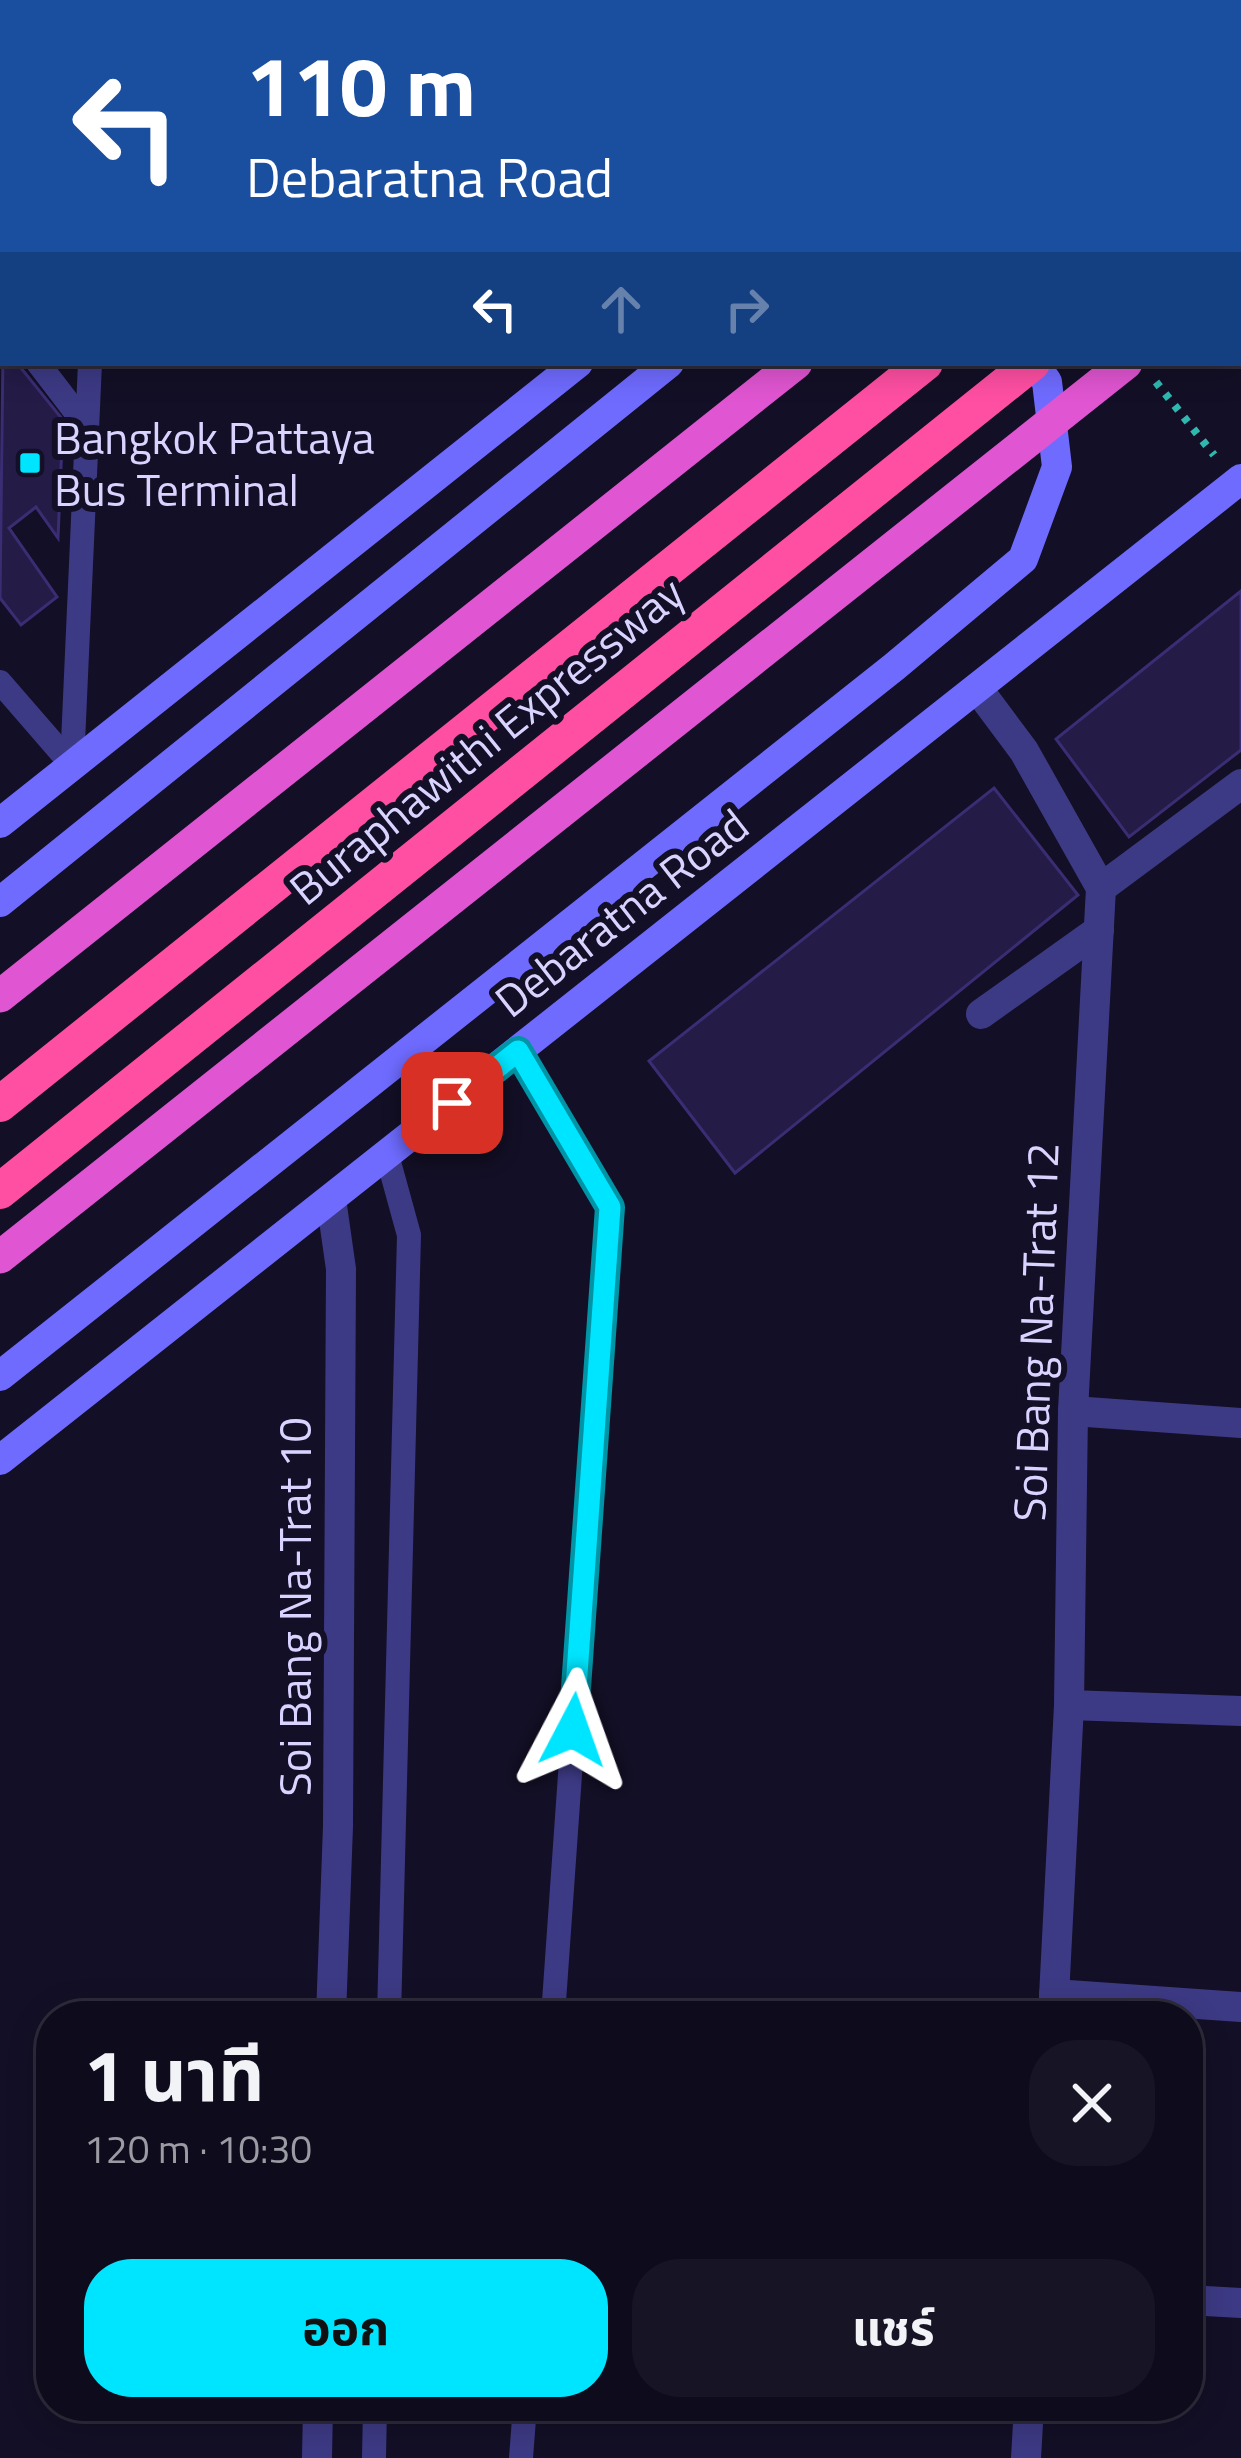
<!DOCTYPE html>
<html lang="th">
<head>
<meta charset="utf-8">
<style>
  :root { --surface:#0e0b1c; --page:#171425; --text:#f1f3f6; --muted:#9b9ba3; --line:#2e2b3b; --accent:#00e5ff }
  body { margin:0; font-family:"Titillium Web","Noto Sans Thai",sans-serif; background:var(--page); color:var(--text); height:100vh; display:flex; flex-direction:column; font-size:45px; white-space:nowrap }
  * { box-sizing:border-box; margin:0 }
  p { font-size:39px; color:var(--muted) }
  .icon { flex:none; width:66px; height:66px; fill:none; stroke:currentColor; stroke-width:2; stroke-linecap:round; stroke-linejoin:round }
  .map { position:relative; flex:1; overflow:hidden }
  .sheet { position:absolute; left:36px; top:2001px; width:1167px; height:420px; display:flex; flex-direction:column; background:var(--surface); border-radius:48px; box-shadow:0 6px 30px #0003,0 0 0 3px var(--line) }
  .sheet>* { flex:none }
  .top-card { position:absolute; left:0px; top:0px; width:1242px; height:366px; box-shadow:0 6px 30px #0003,0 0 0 3px var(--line); background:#1a4fa0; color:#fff; overflow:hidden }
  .pin { position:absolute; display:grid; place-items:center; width:102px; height:102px; color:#fff; margin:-51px; border-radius:24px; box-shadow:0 6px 18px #0006 }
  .me { position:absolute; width:132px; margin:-66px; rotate:4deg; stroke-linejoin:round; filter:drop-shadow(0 0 9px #0008) }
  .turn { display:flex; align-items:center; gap:42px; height:252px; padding:0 48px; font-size:54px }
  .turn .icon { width:156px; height:156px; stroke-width:2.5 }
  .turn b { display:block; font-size:84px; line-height:102px }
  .lanes { display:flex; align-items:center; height:114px; padding:0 48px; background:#0003; justify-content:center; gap:60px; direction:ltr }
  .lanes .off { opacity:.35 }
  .round { display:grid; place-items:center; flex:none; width:126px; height:126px; border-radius:48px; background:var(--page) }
  .overview { display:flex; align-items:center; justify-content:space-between; height:204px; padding:0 48px }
  h1 { font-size:72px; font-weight:700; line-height:90px }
  .button { display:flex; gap:24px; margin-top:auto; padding:24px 48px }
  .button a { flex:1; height:138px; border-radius:48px; background:var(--accent); color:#111; font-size:48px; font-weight:700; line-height:138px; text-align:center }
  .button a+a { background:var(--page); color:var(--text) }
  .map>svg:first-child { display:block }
  .building { fill:#241b47; stroke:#3b2d73; stroke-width:3 }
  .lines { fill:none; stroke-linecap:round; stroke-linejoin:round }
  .path { stroke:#2fb8b0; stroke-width:8; stroke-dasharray:6 9; stroke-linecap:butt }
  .service { stroke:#3d3a85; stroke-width:24 }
  .minor { stroke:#3d3a85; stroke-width:30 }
  .secondary { stroke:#6f6bff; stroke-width:30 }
  .trunk { stroke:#e055d1; stroke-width:33 }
  .motorway { stroke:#ff4fa3; stroke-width:36 }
  .route-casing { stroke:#0095a6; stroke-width:30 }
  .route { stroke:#00e5ff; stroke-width:21 }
  .poi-dot { fill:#00e5ff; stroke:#130f26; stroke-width:4.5 }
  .labels { text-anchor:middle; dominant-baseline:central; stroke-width:12; stroke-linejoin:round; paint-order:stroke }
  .poi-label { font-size:45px; fill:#d9d4ff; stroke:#130f26; text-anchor:start }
  .street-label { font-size:45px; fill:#d9d4ff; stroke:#130f26 }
</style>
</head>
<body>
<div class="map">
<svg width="1241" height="2458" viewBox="0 0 1241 2458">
  <rect width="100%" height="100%" fill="#130f26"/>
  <g class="building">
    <polygon points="3,351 3,363 17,363 63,420 58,538 36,507 9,528 57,597 21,625 0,598"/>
    <polygon points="1241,591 1241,750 1129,837 1056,739"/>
    <polygon points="994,788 1078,895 735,1173 649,1061"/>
  </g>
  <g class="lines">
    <polyline class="path" points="1156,382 1214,455"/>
    <g class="service">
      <polyline points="106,3 106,0"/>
      <polyline points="526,3 527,0"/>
      <polyline points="706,3 706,0"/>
      <polyline points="0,338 3,337"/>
      <polyline points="38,363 87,427"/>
      <polyline points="0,682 72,765"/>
      <polyline points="72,765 90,363"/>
      <polyline points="518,1051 610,1207 553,2016"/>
      <polyline points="387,1155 409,1235 389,2016"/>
      <polyline points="374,2458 375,2406"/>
      <polyline points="521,2458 525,2406"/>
    </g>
    <g class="minor">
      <polyline points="977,688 1024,751 1101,888 1073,1411 1069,1705 1053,2016"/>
      <polyline points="1101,888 1241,784"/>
      <polyline points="981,1014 1099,930"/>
      <polyline points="1073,1411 1241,1423"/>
      <polyline points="1069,1705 1241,1711"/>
      <polyline points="1054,1994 1241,2007"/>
      <polyline points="331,2016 338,1826 341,1269 331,1199"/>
      <polyline points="1188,2300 1241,2303"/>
      <polyline points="317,2458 318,2406"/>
      <polyline points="1026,2458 1029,2406"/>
    </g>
    <g class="secondary">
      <polyline points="1037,3 1041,0"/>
      <polyline points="0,823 578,363"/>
      <polyline points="0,902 669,363"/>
      <polyline points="0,1376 894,667 1023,559 1057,467 1047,382 1034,363"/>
      <polyline points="0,1460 1241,479"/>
    </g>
    <g class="trunk">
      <polyline points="1239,9 1241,7"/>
      <polyline points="1239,273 1241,271"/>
      <polyline points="0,996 796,363"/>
      <polyline points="0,1257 1126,363"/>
    </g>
    <g class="motorway">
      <polyline points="1239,111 1241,110"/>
      <polyline points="1239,196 1241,195"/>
      <polyline points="0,1104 925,363"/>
      <polyline points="0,1191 1032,363"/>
    </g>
  </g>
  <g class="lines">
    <defs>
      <polyline id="route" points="452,1103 518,1051 610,1207 573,1730"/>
    </defs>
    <use href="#route" class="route-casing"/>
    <use href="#route" class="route"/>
  </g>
  <rect class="poi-dot" x="18" y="451" width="24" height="24" rx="6"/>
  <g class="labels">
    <g class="poi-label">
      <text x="54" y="437">Bangkok Pattaya<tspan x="54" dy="52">Bus Terminal</tspan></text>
    </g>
    <g class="street-label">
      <text transform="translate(486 740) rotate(-39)">Buraphawithi Expressway</text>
      <text transform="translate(621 912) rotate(-38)">Debaratna Road</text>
      <text transform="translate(1035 1332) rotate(-88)">Soi Bang Na-Trat 12</text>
      <text transform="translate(294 1607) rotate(-90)">Soi Bang Na-Trat 10</text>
    </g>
  </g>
</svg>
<div class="pin" style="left:452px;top:1103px;background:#d93025"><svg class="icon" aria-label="arrive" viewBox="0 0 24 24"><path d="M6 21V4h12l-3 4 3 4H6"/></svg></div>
<svg class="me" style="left:573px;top:1730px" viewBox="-20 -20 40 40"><path d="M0-17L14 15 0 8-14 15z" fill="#00e5ff" stroke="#fff" stroke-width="4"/></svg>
<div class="top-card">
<div class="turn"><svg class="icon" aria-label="left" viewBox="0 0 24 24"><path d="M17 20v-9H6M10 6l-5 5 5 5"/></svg><div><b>110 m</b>Debaratna Road</div></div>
<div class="lanes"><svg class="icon" aria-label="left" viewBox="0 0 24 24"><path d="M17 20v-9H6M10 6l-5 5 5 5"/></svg><svg class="icon off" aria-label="ahead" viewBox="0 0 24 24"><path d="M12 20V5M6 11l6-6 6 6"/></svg><svg class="icon off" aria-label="right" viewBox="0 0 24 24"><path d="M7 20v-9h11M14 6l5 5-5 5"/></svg></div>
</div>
<section class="sheet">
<div class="overview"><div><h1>1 นาที</h1><p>120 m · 10:30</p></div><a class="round"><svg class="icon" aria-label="close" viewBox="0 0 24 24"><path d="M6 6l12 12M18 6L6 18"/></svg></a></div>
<div class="button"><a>ออก</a><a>แชร์</a></div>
</section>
</div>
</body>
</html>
